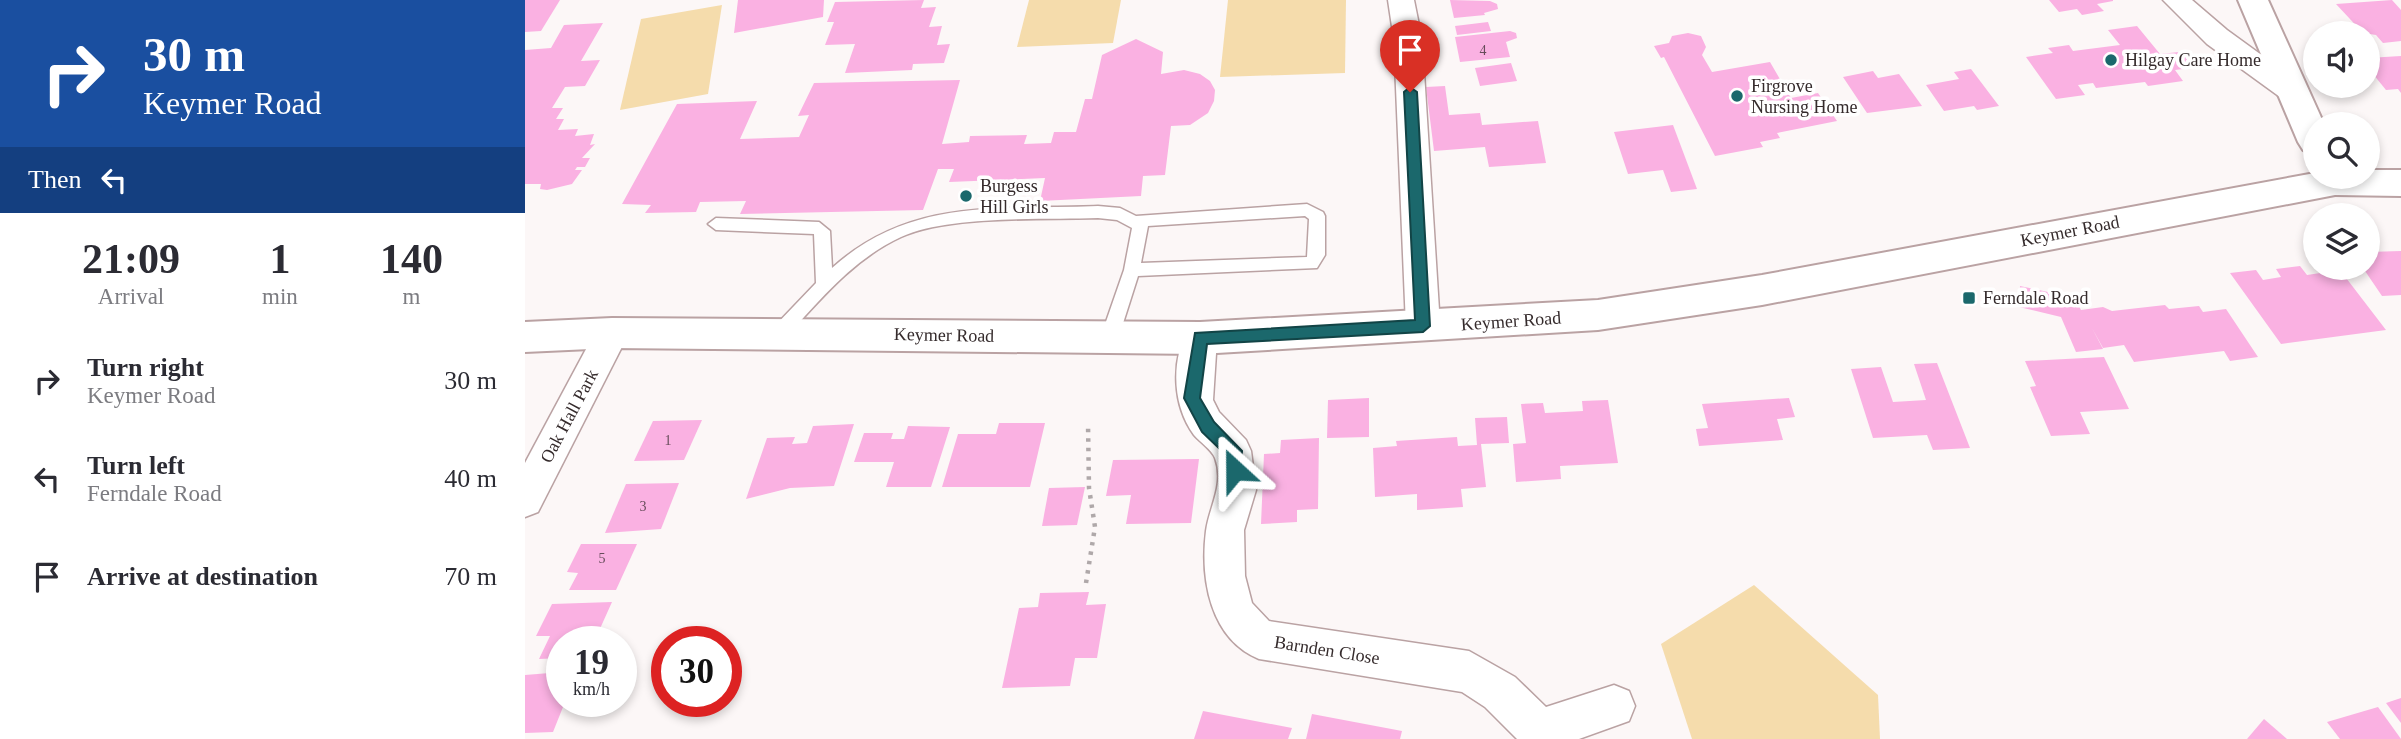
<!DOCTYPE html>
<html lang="en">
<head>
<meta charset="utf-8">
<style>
  :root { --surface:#fff; --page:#f7f7f7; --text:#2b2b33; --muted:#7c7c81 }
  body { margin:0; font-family:Georgia,serif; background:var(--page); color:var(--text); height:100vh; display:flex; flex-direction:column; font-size:26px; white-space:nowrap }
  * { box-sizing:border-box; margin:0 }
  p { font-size:23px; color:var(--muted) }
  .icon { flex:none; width:38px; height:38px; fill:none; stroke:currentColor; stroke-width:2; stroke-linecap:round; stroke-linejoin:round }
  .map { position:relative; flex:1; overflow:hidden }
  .drawer { display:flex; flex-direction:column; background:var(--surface); width:525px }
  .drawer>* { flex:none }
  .hud { background:#1a4fa0; color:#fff; overflow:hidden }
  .fabs { position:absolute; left:1778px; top:21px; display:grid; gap:14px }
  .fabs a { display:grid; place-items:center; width:77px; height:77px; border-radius:50%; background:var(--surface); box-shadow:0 4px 10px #0003; font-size:35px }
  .speed { position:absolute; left:21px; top:626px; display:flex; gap:14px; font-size:35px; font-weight:700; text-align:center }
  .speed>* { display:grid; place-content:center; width:91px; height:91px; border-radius:50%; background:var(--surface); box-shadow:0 4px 10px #0003; line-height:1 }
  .speed small { font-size:18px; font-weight:400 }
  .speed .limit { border:10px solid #d22; background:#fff; color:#111 }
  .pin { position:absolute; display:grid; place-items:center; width:60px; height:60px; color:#fff; margin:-72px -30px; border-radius:50% 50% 50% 0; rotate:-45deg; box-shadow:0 0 7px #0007 }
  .pin .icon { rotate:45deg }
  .me { position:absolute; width:77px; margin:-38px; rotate:336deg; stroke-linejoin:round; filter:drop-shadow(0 0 5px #0008) }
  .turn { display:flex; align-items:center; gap:24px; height:147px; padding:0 28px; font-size:32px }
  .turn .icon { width:91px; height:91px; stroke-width:2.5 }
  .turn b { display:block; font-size:49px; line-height:60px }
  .then { display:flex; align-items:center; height:66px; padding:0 28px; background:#0003; gap:14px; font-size:26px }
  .eta { display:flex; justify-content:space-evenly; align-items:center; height:119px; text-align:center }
  .eta b { font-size:42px; font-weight:800; line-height:49px }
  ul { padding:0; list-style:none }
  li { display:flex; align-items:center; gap:21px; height:98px; padding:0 28px }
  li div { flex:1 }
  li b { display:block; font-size:26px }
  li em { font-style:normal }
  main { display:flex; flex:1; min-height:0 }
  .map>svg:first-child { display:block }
  .green { fill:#f5dcac }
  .building { fill:#fab1e2 }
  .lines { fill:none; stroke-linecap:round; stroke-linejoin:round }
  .service-casing { stroke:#baa2a3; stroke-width:3 }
  .minor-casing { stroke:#baa2a3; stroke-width:3 }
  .tertiary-casing { stroke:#baa2a3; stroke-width:4 }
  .secondary-casing { stroke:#baa2a3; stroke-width:4 }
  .path { stroke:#afa8a9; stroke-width:4.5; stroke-dasharray:3.5 6; stroke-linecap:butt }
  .service { fill:#fff; fill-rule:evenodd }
  .minor { fill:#fff; fill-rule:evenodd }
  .tertiary { fill:#fff; fill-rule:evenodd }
  .secondary { fill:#fff; fill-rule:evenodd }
  .route { fill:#1b686c; stroke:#124446; stroke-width:2 }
  .poi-dot { fill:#1b686c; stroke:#fff; stroke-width:2.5 }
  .labels { text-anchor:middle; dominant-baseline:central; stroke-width:7; stroke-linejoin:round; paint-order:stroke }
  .number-label { font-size:14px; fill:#664c5a }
  .poi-label { font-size:18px; fill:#352b2c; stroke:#fff; text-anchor:start }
  .street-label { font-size:18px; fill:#352b2c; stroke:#fff }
</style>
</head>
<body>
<main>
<section class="drawer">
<div class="hud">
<div class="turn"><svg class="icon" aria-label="right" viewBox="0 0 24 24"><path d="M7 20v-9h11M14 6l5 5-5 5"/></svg><div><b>30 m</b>Keymer Road</div></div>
<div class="then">Then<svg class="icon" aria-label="left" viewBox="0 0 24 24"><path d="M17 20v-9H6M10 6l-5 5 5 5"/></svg></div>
</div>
<div class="eta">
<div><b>21:09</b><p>Arrival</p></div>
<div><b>1</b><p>min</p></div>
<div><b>140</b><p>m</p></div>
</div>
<ul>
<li><svg class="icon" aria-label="right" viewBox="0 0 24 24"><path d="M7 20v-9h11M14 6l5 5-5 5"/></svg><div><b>Turn right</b><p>Keymer Road</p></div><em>30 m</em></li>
<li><svg class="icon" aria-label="left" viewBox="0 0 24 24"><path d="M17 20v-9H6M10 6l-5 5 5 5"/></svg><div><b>Turn left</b><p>Ferndale Road</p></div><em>40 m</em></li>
<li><svg class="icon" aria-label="arrive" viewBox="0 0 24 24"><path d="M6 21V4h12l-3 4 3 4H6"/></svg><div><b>Arrive at destination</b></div><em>70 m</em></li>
</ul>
</section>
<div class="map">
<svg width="1876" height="739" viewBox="0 0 1876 739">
  <rect width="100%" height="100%" fill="#fcf7f7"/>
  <g class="green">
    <polygon points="504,0 596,0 588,43 492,47"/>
    <polygon points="703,0 821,0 820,73 695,77"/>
    <polygon points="197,5 183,94 95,110 116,19"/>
    <polygon points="1229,585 1353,695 1355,739 1167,739 1136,644"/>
  </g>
  <g class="building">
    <polygon points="0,0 35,0 16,31 0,32"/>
    <polygon points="213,0 299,0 298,17 209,33"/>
    <polygon points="399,0 396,8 411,7 404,27 417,26 412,45 425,44 419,63 388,64 387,70 320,73 330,44 300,45 309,22 302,22 310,2"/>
    <polygon points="925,0 965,1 972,4 973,9 959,13 960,15 929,18"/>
    <polygon points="1524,0 1588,0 1588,1 1572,4 1579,11 1557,15 1552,9 1534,12"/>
    <polygon points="1867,0 1876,10 1876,41 1858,43 1851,35 1838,33 1811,4"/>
    <polygon points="963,22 966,31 932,35 930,26"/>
    <polygon points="78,23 56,61 75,60 60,86 40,87 27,108 38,108 31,119 39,119 33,130 53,129 50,136 69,134 65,145 70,144 57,158 65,158 60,167 52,167 50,170 57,170 47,184 22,190 15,189 16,184 0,184 0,50 26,48 39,25"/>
    <polygon points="1612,26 1635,54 1654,52 1664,55 1670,63 1666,68 1650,70 1658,81 1623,86 1620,82 1571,88 1568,83 1553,85 1560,95 1531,99 1501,57 1528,53 1523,48 1544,45 1548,51 1595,45 1583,30"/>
    <polygon points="985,31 991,33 992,38 981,42 985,57 935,62 930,37"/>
    <polygon points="1163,33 1176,36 1181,47 1177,55 1187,72 1245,62 1266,98 1293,93 1312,121 1252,133 1255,138 1235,142 1238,147 1190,156 1139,57 1136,58 1129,46 1144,43 1147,36"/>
    <polygon points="611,39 638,52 636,74 659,70 675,74 685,81 690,90 689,101 683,113 665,125 646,126 640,175 618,176 616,196 515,201 520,178 424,182 429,169 413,169 398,210 215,214 221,201 175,202 171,212 120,213 126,205 97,204 152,104 232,101 215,139 274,137 284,115 273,116 289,83 435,80 417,144 444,142 445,136 502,135 499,144 526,143 529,132 551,132 560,99 567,99 577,55"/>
    <polygon points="1876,56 1876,93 1873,89 1861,90 1844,69 1849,69 1843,58"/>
    <polygon points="986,63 992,81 955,86 950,68"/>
    <polygon points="1446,69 1474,106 1452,110 1449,106 1419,111 1401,85 1434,79 1429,72"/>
    <polygon points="1348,71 1353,78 1374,74 1397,106 1342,113 1318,77"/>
    <polygon points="920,86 924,115 955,113 957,125 1013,121 1021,163 964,167 960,147 909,151 901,87"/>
    <polygon points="1148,125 1172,189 1146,192 1138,170 1103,174 1089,132"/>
    <polygon points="1876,251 1876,295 1857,296 1838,268 1843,268 1843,252"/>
    <polygon points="1775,266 1782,275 1815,270 1861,330 1756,344 1705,273 1731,270 1738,280 1756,277 1751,269"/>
    <polygon points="1495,286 1550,298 1556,310 1578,307 1587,311 1640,305 1644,309 1674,306 1678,312 1701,309 1733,357 1705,361 1699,351 1609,362 1599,345 1578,348 1567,328 1578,349 1551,352 1536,317 1494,307"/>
    <polygon points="1579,357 1604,409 1555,412 1565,434 1526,436 1505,387 1511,386 1500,361"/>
    <polygon points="1412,363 1445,448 1408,450 1402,435 1348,438 1326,369 1356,367 1368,402 1401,400 1389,364"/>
    <polygon points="844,398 844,437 802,438 803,400"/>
    <polygon points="1264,398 1270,417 1252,419 1258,440 1174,446 1171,429 1183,428 1177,404"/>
    <polygon points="1083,400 1093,463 1035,466 1036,479 991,482 988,444 1001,443 996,404 1018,403 1020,413 1058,411 1057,401"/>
    <polygon points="982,417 984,443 956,444 961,487 936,489 938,507 892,510 892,494 850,497 848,448 872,446 871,441 932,437 933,446 952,445 950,418"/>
    <polygon points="177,420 159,460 109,461 128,421"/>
    <polygon points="474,423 520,423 505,487 417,487 433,434 471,434"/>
    <polygon points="329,424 309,486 265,488 221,499 242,438 270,437 267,444 282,443 288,426"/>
    <polygon points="383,426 425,427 406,487 361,487 369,462 329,462 339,433 368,433 366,439 379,439"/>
    <polygon points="794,438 793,509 772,510 772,522 736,524 739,454 755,453 756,440"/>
    <polygon points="674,459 666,523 601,524 606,495 581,496 588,460"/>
    <polygon points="154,483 136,529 80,533 101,484"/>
    <polygon points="560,487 552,525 517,526 524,488"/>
    <polygon points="56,544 112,544 91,590 44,590 53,573 42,572"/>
    <polygon points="564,592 561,605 581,604 572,658 550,658 545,686 477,688 494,608 513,607 515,593"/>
    <polygon points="87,602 69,642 37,642 37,658 14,659 25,636 11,636 27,604"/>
    <polygon points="37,672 37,702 40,702 28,732 0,733 0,675"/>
    <polygon points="1876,698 1876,723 1861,703"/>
    <polygon points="1853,707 1876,739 1815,739 1802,722"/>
    <polygon points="678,711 767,728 763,739 669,739"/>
    <polygon points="787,714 877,731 875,739 781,739"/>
    <polygon points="1739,719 1762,739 1722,739"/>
  </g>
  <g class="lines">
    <defs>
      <path id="service" d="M782 204 798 212 800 216V255L792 268 613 276 593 339 590 344H578L575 339 599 270 607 228 592 220 573 218C518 220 424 215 376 237 328 259 294 301 259 339H247L244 334 247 329 291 283 289 234 191 230 183 224 191 218 294 222 305 231 307 268C386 197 474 210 573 206L595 208 611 216ZM780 216 784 219 782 257 616 263 623 226Z"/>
      <g id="minor">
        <polygon points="863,0 889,0 897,40 915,326 910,336 898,340 886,336 881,326 869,40"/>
        <polygon points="1638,0 1667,0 1702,30 1775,83 1779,90 1775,97 1765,100 1755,97 1682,44"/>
        <polygon points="87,319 99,323 104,333 13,512 0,517 0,463 75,323"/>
        <path d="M675 324 687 328 692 338 688 400 694 412 721 440 726 451 731 490 719 530 720 576 727 603 744 621 944 651 990 677 1021 707 1089 685 1104 691 1110 706 1104 721 1054 739H992L960 707 937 692 734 659C685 639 675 579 681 531 684 507 700 484 690 458 687 450 675 442 669 435 647 405 646 361 663 328Z"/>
      </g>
      <polygon id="tertiary" points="1843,170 1876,170 1876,196 1810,195 1798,191 1793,182 1796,177 1843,177"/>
      <g id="secondary">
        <polygon points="1713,0 1743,0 1799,124 1790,124 1790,154 1778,150 1773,142"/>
        <polygon points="1790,173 1790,177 1824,177 1827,182 1822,191 1810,195 1237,305 1073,330 675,354 87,348 0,352 0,322 87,318 675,322 1073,300 1237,275"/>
      </g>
    </defs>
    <use href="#service" class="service-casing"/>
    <use href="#minor" class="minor-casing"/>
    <use href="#tertiary" class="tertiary-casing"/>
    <use href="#secondary" class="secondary-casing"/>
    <polyline class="path" points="561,583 570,527 564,488 563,423"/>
    <use href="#service" class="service"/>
    <use href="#minor" class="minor"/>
    <use href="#tertiary" class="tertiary"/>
    <use href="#secondary" class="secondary"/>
  </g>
  <polygon class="route" points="885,87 892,92 905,326 898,332 682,344 675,398 689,422 717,451 716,476 704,476 700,454 677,432 659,398 670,333 890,320 879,92"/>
  <g class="poi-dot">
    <circle cx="1586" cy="60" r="7"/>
    <circle cx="1212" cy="96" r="7"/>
    <circle cx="441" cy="196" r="7"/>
    <rect x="1437" y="291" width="14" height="14" rx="3.5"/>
  </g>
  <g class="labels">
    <g class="number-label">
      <text x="958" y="50">4</text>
      <text x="143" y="440">1</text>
      <text x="118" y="506">3</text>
      <text x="77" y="558">5</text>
    </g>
    <g class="poi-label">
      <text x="1600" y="60">Hilgay Care Home</text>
      <text x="1226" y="86">Firgrove<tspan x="1226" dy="21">Nursing Home</tspan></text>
      <text x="455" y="186">Burgess<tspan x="455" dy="21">Hill Girls</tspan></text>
      <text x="1458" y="298">Ferndale Road</text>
    </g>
    <g class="street-label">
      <text transform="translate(1545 231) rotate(-11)">Keymer Road</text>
      <text transform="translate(986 321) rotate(-4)">Keymer Road</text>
      <text transform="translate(419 335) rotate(1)">Keymer Road</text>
      <text transform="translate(44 416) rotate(-62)">Oak Hall Park</text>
      <text transform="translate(802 650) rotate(9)">Barnden Close</text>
    </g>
  </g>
</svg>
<div class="fabs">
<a><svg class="icon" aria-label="sound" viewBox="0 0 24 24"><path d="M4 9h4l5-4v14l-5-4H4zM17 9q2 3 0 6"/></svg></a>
<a><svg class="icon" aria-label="search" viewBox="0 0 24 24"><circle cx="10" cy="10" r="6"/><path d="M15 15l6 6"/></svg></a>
<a><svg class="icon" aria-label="layers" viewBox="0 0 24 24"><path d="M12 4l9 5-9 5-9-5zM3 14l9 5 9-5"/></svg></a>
</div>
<div class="speed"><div>19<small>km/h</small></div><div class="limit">30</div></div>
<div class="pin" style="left:885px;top:92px;background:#d93025"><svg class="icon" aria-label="arrive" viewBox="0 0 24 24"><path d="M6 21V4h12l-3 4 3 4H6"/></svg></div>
<svg class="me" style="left:710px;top:470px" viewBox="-20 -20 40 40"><path d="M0-17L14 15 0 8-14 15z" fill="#1b686c" stroke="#fff" stroke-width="4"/></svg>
</div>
</main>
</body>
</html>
